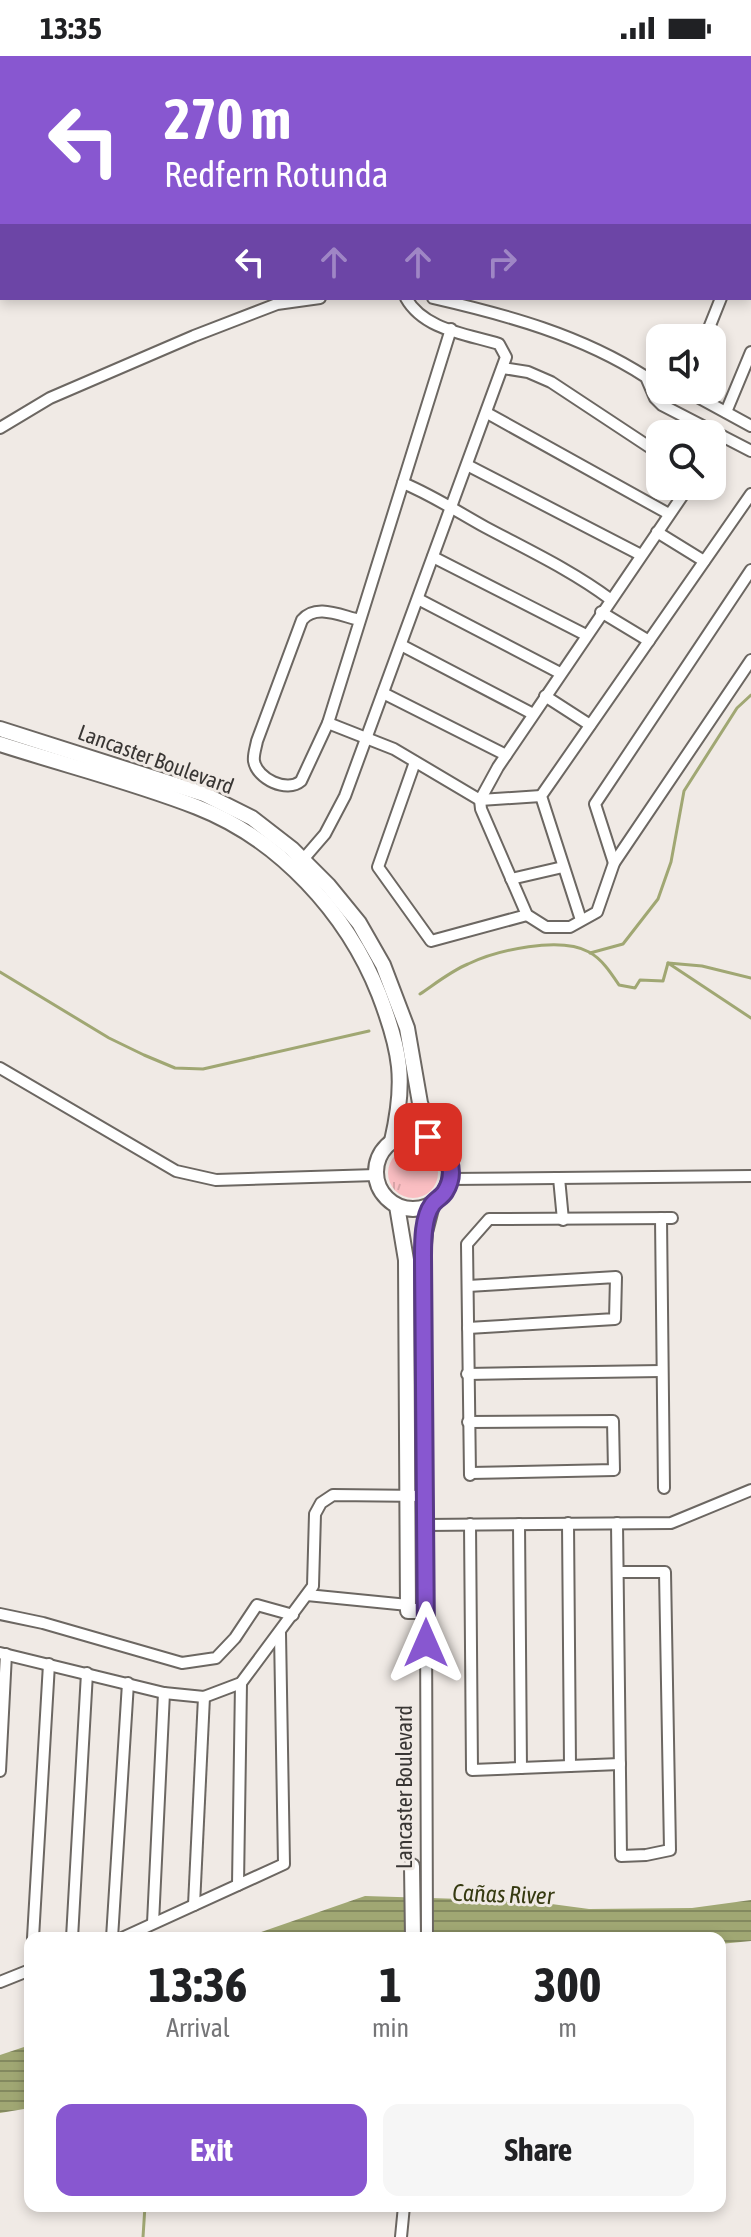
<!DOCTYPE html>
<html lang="en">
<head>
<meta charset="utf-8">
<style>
  :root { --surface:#fff; --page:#f6f6f6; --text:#202124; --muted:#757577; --accent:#8857d0 }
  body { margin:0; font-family:"Asap Condensed",sans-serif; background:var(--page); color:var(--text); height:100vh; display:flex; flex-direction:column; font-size:30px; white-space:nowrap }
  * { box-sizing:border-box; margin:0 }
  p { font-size:26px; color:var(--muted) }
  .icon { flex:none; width:44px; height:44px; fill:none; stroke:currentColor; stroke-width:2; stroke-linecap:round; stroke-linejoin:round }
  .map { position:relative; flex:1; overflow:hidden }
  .sheet { position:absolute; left:24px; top:1876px; width:702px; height:280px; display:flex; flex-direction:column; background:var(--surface); border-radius:16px; box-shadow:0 4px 12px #0003 }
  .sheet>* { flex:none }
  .banner { position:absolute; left:0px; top:0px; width:752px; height:244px; box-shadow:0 4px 12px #0003; background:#8857d0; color:#fff; overflow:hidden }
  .buttons { position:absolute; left:646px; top:268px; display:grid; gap:16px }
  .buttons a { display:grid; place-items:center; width:80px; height:80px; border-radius:16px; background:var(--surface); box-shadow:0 4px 12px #0003; font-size:40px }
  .pin { position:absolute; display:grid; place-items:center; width:68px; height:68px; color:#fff; margin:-34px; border-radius:16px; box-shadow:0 4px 12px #0006 }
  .me { position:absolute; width:88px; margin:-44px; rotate:0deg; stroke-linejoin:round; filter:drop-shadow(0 0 6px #0008) }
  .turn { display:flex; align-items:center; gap:28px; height:168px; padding:0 32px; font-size:36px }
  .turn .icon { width:104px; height:104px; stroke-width:2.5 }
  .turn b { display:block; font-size:56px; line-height:68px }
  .lanes { display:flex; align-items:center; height:76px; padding:0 32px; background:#0003; justify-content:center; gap:40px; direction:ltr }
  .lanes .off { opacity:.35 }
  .eta { display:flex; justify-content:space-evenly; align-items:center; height:136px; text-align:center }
  .eta b { font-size:48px; font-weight:700; line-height:56px }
  .action { display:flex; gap:16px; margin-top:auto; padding:16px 32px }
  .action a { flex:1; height:92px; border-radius:16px; background:var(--accent); color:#fff; font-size:32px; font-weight:700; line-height:92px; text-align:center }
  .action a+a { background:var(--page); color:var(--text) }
  .status { display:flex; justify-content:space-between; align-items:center; height:56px; padding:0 40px; background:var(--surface); direction:ltr }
  .status svg { height:22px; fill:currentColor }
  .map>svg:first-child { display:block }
  .grass { fill:url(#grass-tufts) }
  .water { fill:url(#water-rules) }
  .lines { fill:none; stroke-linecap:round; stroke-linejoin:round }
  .stream { stroke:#a0a773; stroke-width:3 }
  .street-casing { stroke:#6c6762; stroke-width:14 }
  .secondary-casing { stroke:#6c6762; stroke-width:18 }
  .street { stroke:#fff; stroke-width:10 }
  .secondary { stroke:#fff; stroke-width:14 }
  .route-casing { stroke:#583987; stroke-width:20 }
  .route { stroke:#8857d0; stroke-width:14 }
  .labels { text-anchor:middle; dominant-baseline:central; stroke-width:6; stroke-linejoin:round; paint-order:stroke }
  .street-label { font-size:22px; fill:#393634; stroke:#f0eae5 }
  .water-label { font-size:24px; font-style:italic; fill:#363a11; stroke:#f0eae5 }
</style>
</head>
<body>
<div class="status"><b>13:35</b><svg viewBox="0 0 49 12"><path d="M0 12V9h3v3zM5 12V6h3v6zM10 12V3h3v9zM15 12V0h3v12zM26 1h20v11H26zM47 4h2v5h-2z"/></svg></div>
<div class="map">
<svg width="751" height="2181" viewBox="0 0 751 2181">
  <defs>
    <pattern id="grass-tufts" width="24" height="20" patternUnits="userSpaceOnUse" patternTransform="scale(2)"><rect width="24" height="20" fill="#fabec2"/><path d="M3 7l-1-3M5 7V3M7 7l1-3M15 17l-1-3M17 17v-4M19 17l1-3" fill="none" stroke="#d7a4a7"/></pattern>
    <pattern id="water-rules" width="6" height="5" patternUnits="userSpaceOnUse" patternTransform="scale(2)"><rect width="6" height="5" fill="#a0a773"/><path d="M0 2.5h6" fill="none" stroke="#83895f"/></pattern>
  </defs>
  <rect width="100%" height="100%" fill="#f0eae5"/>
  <circle class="grass" cx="413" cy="1117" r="25"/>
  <g class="water">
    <polygon points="365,1840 529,1845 589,1853 692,1852 751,1844 751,1885 720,1888 720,1882 244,1882"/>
    <polygon points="30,1989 30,2052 0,2057 0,1999"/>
  </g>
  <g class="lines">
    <g class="stream">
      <polyline points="590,897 623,888 658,843 671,806 684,735 737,652 751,639"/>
      <polyline points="668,907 702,910 751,922"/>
      <polyline points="0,916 109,982 144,999 175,1012 203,1013 369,975"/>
      <path d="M420 938C435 928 451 915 468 908 497 894 560 880 589 896 602 903 611 917 619 929L635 932 640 924 663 925 668 907 751 962"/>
      <polyline points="143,2181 145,2150"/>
    </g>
    <defs>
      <g id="street">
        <polyline points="14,0 16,2"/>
        <polyline points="312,0 313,2"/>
        <polyline points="397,2 398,0"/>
        <polyline points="0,21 2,22"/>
        <polyline points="750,115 751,115"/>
        <polyline points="750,170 751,167"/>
        <path d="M433 242C507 259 581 279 646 321L655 342 662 349 751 395"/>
        <polyline points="705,282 721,242"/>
        <polyline points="503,312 528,316 551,326 660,398"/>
        <polyline points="685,334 751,370"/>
        <polyline points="726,356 751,296"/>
        <polyline points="487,357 669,458"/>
        <polyline points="0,372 50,342 194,280 277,248 320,242"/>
        <polyline points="712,396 722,380"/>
        <polyline points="467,409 641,499"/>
        <path d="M403 427C432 439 458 456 485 471 528 494 571 514 610 543"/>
        <polyline points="689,430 498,711 480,744 481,753 527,859 546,871 570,871 597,856 614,807 751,604"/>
        <polyline points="657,476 704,505"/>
        <polyline points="433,501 586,579"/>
        <polyline points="418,543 560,617"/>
        <polyline points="601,556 649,585"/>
        <path d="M360 564C341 560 316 547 302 564L257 685C256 691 253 699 254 705 257 723 287 737 301 725L328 667 451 273"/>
        <polyline points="401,589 533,658"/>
        <polyline points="383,637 506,699"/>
        <polyline points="545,640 590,669"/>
        <polyline points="328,667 394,693 480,744 541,740"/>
        <polyline points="415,706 378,811 431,885 527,859"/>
        <path d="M300 807 325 778 345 740 506 301 499 288C467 278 424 274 406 242"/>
        <polyline points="614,807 595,748 751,514"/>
        <polyline points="511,823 563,811"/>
        <polyline points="581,864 541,740 751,438"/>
        <polyline points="0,1012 176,1115 216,1124 376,1119"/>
        <polyline points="559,1122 563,1164"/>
        <polyline points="450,1123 751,1120"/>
        <polyline points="661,1162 664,1432"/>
        <polyline points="468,1272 615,1263 616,1221 468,1230"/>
        <polyline points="467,1318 662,1315"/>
        <polyline points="468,1366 613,1365 614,1414 470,1417"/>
        <polyline points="470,1419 467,1188 489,1163 672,1162"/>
        <polyline points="568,1467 570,1710"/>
        <polyline points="617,1467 621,1800 646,1799 670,1794 665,1516 618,1516"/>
        <polyline points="470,1468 472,1714 620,1708"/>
        <polyline points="519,1468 521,1712"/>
        <polyline points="425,1469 671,1467 751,1434"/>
        <polyline points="307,1539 408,1549"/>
        <polyline points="426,1555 427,1882"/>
        <polyline points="0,1558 43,1567 182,1607 216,1602 235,1582 257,1549 293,1559"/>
        <polyline points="0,1597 164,1637 204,1641 241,1627 313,1530 315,1458 321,1447 333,1439 425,1440"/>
        <polyline points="0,1715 6,1598"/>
        <polyline points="238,1829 241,1627"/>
        <polyline points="194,1849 204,1641"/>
        <polyline points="153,1867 164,1637"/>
        <polyline points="33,1882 49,1608"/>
        <polyline points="72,1882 87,1617"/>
        <polyline points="112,1882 128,1627"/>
        <polyline points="122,1882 284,1808 280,1577"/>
        <polyline points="0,1926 30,1914"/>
        <polyline points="401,2181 404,2150"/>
      </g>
      <g id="secondary">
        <polyline points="0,673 204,738 252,762 292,793 328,829 359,867 383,909 407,972 420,1047 434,1085"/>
        <path d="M0 688C65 709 133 726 197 751 279 783 347 857 379 938 401 995 406 1025 392 1085"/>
        <circle cx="413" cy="1116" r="37"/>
        <polyline points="397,1150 406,1204 408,1555 426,1555 423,1200 425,1176 432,1149"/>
        <polyline points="412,1810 413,1882"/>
      </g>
    </defs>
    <use href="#street" class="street-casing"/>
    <use href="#secondary" class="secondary-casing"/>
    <use href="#street" class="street"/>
    <use href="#secondary" class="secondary"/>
  </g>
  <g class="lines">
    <defs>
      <path id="route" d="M426 1587 423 1200C423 1185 423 1161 432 1149 435 1144 442 1141 445 1136 458 1115 448 1092 428 1081"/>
    </defs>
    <use href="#route" class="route-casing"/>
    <use href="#route" class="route"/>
  </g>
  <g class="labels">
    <g class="street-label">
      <text transform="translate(156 703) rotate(20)">Lancaster Boulevard</text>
      <text transform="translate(404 1731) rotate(-90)">Lancaster Boulevard</text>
    </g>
    <g class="water-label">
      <text transform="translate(503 1838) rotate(2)">Cañas River</text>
    </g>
  </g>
</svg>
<div class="buttons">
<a><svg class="icon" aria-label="sound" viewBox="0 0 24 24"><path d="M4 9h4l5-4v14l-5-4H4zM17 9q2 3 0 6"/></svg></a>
<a><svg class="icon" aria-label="search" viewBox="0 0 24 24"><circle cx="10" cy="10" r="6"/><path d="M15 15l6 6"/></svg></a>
</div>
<div class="pin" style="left:428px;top:1081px;background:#d93025"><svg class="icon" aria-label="arrive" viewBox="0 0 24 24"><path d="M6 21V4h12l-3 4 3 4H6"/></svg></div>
<svg class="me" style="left:426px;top:1587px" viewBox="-20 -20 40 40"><path d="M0-17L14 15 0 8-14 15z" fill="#8857d0" stroke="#fff" stroke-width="4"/></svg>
<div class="banner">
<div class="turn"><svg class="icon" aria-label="left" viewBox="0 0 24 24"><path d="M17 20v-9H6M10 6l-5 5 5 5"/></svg><div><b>270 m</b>Redfern Rotunda</div></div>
<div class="lanes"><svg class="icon" aria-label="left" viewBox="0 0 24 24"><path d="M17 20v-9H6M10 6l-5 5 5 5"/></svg><svg class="icon off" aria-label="ahead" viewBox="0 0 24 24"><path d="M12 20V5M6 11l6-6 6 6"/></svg><svg class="icon off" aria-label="ahead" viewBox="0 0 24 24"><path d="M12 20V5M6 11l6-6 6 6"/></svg><svg class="icon off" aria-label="right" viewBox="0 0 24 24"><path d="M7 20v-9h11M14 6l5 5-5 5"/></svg></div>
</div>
<section class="sheet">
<div class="eta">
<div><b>13:36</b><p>Arrival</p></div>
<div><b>1</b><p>min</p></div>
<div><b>300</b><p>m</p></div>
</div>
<div class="action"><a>Exit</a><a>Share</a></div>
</section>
</div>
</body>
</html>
